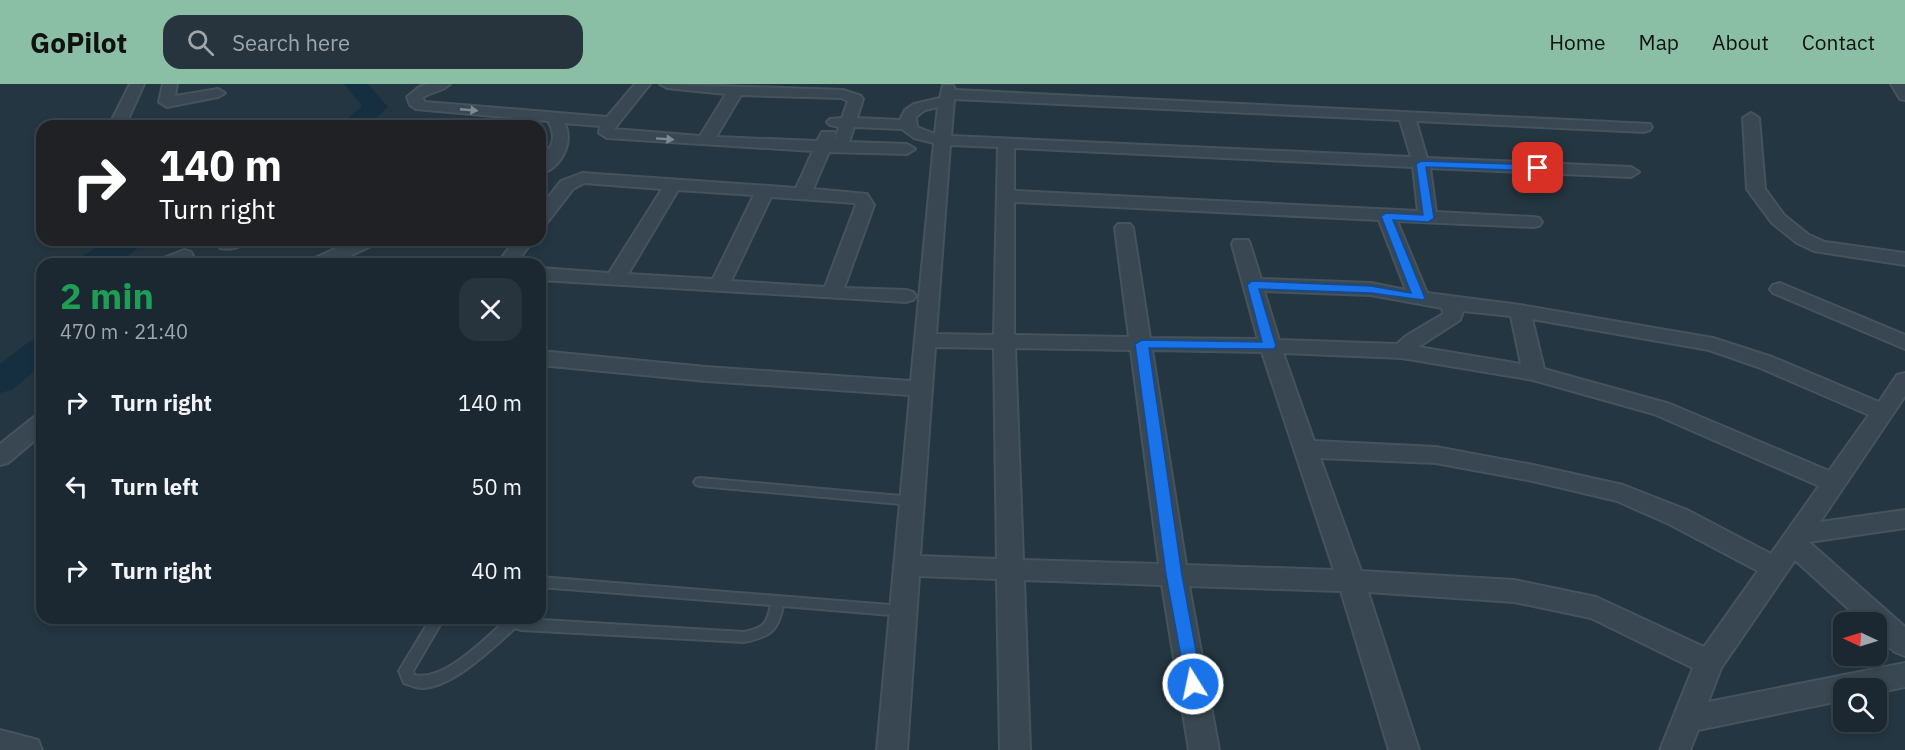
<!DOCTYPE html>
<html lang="en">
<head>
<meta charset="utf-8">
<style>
  :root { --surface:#1b2831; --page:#28343d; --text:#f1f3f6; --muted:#a0a6ab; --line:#39444d; --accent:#8abfa5 }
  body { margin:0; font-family:"IBM Plex Sans",sans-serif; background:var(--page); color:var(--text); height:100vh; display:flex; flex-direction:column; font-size:22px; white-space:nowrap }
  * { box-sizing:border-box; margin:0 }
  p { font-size:20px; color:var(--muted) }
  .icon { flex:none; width:33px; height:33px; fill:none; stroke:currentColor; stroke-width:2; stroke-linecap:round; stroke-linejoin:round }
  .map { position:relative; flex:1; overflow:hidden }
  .sheet { position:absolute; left:36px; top:174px; width:510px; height:366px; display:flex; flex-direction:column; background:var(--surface); border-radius:18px; box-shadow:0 3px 9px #0003,0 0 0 2px var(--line) }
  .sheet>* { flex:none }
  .hud { position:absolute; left:36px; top:36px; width:510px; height:126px; border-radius:18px; box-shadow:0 3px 9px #0003,0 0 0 2px var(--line); background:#202124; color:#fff; overflow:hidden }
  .needle { width:39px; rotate:274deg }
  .controls { position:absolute; left:1833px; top:528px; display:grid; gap:12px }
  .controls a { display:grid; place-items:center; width:54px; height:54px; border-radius:12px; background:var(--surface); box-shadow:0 3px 9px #0003,0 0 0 2px var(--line); font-size:30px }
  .pin { position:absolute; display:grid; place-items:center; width:51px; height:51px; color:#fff; margin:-26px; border-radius:12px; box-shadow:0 3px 9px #0006 }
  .me { position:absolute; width:66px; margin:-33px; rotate:350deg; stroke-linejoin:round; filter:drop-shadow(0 0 4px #0008) }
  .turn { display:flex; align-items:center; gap:21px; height:126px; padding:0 24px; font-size:27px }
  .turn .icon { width:78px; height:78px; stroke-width:2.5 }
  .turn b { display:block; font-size:42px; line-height:51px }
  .round { display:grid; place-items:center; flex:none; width:63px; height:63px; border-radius:18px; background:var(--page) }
  .summary { display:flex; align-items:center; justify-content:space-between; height:102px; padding:0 24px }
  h1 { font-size:36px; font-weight:700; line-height:45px; color:#1e9e55 }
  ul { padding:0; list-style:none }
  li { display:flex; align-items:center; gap:18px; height:84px; padding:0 24px }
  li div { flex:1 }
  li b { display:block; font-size:22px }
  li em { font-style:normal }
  header { display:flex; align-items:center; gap:36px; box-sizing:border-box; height:84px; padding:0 30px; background:var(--accent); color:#111 }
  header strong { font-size:28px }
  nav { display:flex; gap:33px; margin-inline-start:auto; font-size:21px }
  .search { width:420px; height:54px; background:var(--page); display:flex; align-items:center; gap:15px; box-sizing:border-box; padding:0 21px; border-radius:18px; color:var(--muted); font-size:22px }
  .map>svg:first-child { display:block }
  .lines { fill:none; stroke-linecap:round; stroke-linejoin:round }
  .river { fill:#162f40; fill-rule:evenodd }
  .lane-casing { stroke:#45535d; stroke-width:4 }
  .street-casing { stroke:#45535d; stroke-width:4 }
  .lane { fill:#384751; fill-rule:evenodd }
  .street { fill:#384751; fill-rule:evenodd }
  .oneway { fill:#7d8a94 }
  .route { fill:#1a73e8; stroke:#114b97; stroke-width:1.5 }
</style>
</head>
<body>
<header>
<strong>GoPilot</strong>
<div class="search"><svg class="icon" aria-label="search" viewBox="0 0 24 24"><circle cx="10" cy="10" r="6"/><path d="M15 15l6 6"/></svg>Search here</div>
<nav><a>Home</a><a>Map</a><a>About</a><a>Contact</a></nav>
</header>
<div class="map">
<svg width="1905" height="666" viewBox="0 0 1905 666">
  <rect width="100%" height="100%" fill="#243641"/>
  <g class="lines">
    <g class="river">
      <polygon points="344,0 368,0 388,23 367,42 339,42 362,22"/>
      <path d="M108 156H144C127 181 101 180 75 180L79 174Z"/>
      <polygon points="42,254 42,281 12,306 0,309 0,280 30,257"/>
    </g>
    <defs>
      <g id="lane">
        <polygon points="700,394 912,413 916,414 918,417 916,420 912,421 700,402 696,401 694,398 696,395"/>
        <path d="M540 493 903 522 907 523 909 527 907 531 903 532 783 522C778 548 769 553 744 558L521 546 515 544C494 563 452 604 422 604 416 604 410 601 404 599L399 587 431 534H444L413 587 414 591C444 598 486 554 507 535V534L744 548C763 544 767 541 771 521L540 503Z"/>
      </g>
      <g id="street">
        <polygon points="130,0 144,0 125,42 109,42"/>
        <polygon points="163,0 177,0 175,12 218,5 225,9 218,13 167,23 159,18"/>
        <path d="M428 0H450C444 7 430 8 422 14L425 18 607 33 635 0H650L614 45 700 52 726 10 667 4 660 0 843 6 861 12 863 15 857 34 900 36 905 26 914 20 940 14 943 1H953L955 6 1650 40 1652 43 1650 46 1644 48 1416 37 1427 74 1631 83 1639 88 1631 93 1430 84 1436 128 1533 133 1539 134 1542 138 1539 142 1533 143 1397 137 1427 209 1520 221 1713 254 1772 273 1879 318 1897 291 1905 289V312L1820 438 1905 426V444L1809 458 1905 543V572L1895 568 1876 551V538H1863L1795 476 1721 584 1708 618 1905 579V603L1876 609V604H1844V616L1698 646 1690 666H1660L1693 584 1591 534 1514 518 1368 508 1419 666H1389L1341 507 1189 502 1219 666H1189L1162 501 1024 496 1030 666H1000L997 495 919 492 907 666H877L910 311 706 297 540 281V267L706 283 911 297 934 59 914 54 902 45 854 43 849 58 907 60 915 65 907 70 829 68 813 105 867 110 874 121 844 204 906 206 913 208 916 212 913 216 906 218 540 196V184L609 189 662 105 584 99 573 105 546 140 540 141V124L561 97 582 89 796 104 813 67 607 54 599 49 600 42 564 39C575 57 561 85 540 90V76C552 63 558 54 548 37L416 25 410 21 407 13 419 3ZM741 11 841 14 848 17 842 34 830 35 827 38 830 41 839 43 835 55H834L836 51 834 48H822L817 57 716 53ZM954 15 1400 36 1411 73 951 52ZM938 23 935 50 917 43 916 33 925 26ZM950 61 998 63 994 251 936 250ZM1014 64 1413 83 1418 127 1014 107ZM678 106 754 111 713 195 628 190ZM771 113 855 119 856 121 825 203 731 197ZM1014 118 1379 136 1406 206 1371 199 1261 195 1250 160 1248 156H1234L1232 160 1258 255 1150 254 1133 144 1130 140H1118L1115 144 1129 253 1014 251ZM1264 207 1371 211 1442 224 1443 230 1406 252 1397 260 1279 256ZM1463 227 1511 232 1521 280 1418 263 1460 236ZM1532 235 1709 266 1758 283 1869 331 1829 387 1670 320 1544 285ZM935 263 994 264 997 475 920 472ZM1015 264 1131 266 1159 480 1023 476ZM1152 266 1262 268 1334 486 1186 481ZM1283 269 1402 274 1533 296 1654 330 1819 402 1771 470 1687 426 1623 401 1533 381 1436 363 1314 357ZM1320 374 1436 379 1533 397 1617 417 1669 440 1758 487 1704 563 1596 513 1514 496 1361 487Z"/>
        <polygon points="1891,0 1905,0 1905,16 1900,15"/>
        <polygon points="1751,29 1759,34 1765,105 1784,131 1809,151 1825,158 1905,169 1905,181 1814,167 1797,159 1772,139 1747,105 1743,34"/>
        <path d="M221 156H247C242 164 229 166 220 164L218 160Z"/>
        <polygon points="354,156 378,156 375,160 333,180 309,180 311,176"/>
        <polygon points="515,156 533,156 516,180 497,180"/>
        <path d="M184 166 191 168 193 172C184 183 170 180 157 180L159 176Z"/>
        <polygon points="1780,199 1905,251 1905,265 1773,209 1770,205 1773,201"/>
        <polygon points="42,330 42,350 8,379 0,381 0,360 34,333"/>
        <polygon points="0,646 38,656 42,666 0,666"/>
      </g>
    </defs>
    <use href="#lane" class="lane-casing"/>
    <use href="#street" class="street-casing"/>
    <use href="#lane" class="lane"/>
    <use href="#street" class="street"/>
  </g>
  <defs><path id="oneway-solid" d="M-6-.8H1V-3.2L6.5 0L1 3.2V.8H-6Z" transform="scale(1.5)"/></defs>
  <g class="oneway">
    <use href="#oneway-solid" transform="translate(469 26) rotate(5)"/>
    <use href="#oneway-solid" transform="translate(665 55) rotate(4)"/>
  </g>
  <polygon class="route" points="1421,77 1538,81 1543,84 1538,87 1426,83 1434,134 1428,138 1393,136 1425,214 1423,216 1371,209 1259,205 1276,262 1274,265 1149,264 1182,491 1202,600 1199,606 1193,608 1187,606 1166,491 1135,260 1142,256 1262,258 1247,201 1252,197 1371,202 1411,209 1381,132 1386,129 1423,131 1416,80"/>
</svg>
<div class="controls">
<a><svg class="needle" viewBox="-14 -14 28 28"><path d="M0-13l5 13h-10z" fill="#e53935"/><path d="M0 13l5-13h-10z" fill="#a0a6ab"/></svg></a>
<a><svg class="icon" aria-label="search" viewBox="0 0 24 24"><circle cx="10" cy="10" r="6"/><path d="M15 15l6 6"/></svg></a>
</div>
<div class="pin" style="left:1538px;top:84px;background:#d93025"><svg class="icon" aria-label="arrive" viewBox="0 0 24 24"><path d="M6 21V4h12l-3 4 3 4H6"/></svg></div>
<svg class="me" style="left:1193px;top:600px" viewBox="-20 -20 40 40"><circle r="17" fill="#1a73e8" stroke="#fff" stroke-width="3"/><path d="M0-11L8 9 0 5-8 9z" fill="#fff"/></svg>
<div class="hud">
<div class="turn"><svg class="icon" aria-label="right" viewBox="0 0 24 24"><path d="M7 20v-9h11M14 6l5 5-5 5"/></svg><div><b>140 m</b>Turn right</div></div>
</div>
<section class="sheet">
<div class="summary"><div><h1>2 min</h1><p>470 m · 21:40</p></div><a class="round"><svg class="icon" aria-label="close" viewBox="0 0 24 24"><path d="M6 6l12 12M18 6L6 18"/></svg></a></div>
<ul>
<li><svg class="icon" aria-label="right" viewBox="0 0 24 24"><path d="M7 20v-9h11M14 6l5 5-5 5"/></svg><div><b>Turn right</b></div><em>140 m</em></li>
<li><svg class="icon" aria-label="left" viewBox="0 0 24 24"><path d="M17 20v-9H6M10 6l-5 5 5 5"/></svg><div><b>Turn left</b></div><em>50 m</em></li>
<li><svg class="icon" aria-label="right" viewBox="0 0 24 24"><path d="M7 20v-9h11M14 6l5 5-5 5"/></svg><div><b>Turn right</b></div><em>40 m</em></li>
</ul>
</section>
</div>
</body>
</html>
